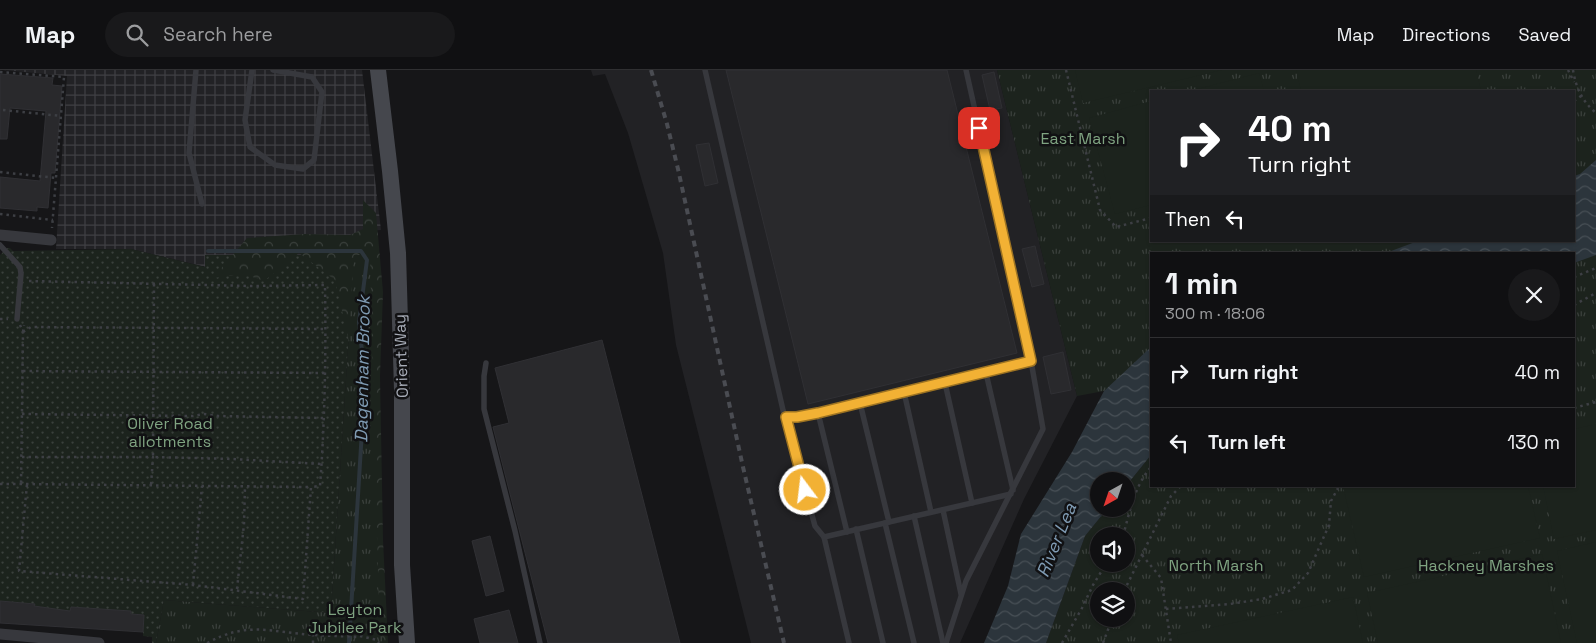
<!DOCTYPE html>
<html lang="en">
<head>
<meta charset="utf-8">
<style>
  :root { --surface:#101012; --page:#19191b; --text:#f1f3f6; --muted:#9c9d9f; --line:#303032 }
  body { margin:0; font-family:"Space Grotesk",sans-serif; background:var(--page); color:var(--text); height:100vh; display:flex; flex-direction:column; font-size:19px; white-space:nowrap }
  * { box-sizing:border-box; margin:0 }
  p { font-size:16px; color:var(--muted) }
  .icon { flex:none; width:28px; height:28px; fill:none; stroke:currentColor; stroke-width:2; stroke-linecap:round; stroke-linejoin:round }
  .map { position:relative; flex:1; overflow:hidden }
  .side { position:absolute; left:1150px; top:182px; width:425px; height:235px; display:flex; flex-direction:column; background:var(--surface); border-radius:0px; box-shadow:0 1px 4px #0004,0 0 0 1px var(--line) }
  .side>* { flex:none }
  .hud { position:absolute; left:1150px; top:20px; width:425px; height:152px; border-radius:0px; box-shadow:0 1px 4px #0004,0 0 0 1px var(--line); background:#202124; color:#fff; overflow:hidden }
  .needle { width:32px; rotate:220deg }
  .controls { position:absolute; left:1090px; top:402px; display:grid; gap:10px }
  .controls a { display:grid; place-items:center; width:45px; height:45px; border-radius:50%; background:var(--surface); box-shadow:0 1px 4px #0004,0 0 0 1px var(--line); font-size:25px }
  .pin { position:absolute; display:grid; place-items:center; width:42px; height:42px; color:#fff; margin:-21px; border-radius:10px; box-shadow:0 2px 8px #0006 }
  .me { position:absolute; width:55px; margin:-28px; rotate:345deg; stroke-linejoin:round; filter:drop-shadow(0 0 4px #0008) }
  .turn { display:flex; align-items:center; gap:18px; height:105px; padding:0 15px; font-size:22px }
  .turn .icon { width:65px; height:65px; stroke-width:2.5 }
  .turn b { display:block; font-size:35px; line-height:42px }
  .then { display:flex; align-items:center; height:48px; padding:0 15px; background:#0003; gap:10px; font-size:19px }
  .round { display:grid; place-items:center; flex:none; width:52px; height:52px; border-radius:26px; background:var(--page) }
  .overview { display:flex; align-items:center; justify-content:space-between; height:85px; padding:0 15px }
  h1 { font-size:30px; font-weight:700; line-height:38px }
  ul { padding:0; list-style:none }
  li { display:flex; align-items:center; gap:15px; height:70px; padding:0 15px; border-top:1px solid var(--line) }
  li div { flex:1 }
  li b { display:block; font-size:19px }
  li em { font-style:normal }
  header { display:flex; align-items:center; gap:30px; box-sizing:border-box; height:70px; padding:0 25px; background:var(--surface); border-bottom:1px solid var(--line) }
  header strong { font-size:24px }
  nav { display:flex; gap:28px; margin-inline-start:auto; font-size:18px }
  .search { width:350px; height:45px; background:var(--page); display:flex; align-items:center; gap:12px; box-sizing:border-box; padding:0 18px; border-radius:28px; color:var(--muted); font-size:19px }
  .map>svg:first-child { display:block }
  .built { fill:#222225 }
  .industrial { fill:url(#industrial-grid) }
  .grass { fill:url(#grass-dots) }
  .forest { fill:url(#forest-crowns) }
  .park { fill:url(#park-tufts); fill-rule:evenodd }
  .pitch { fill:#1c231d }
  .water { fill:url(#water-waves) }
  .lines { fill:none; stroke-linecap:round; stroke-linejoin:round }
  .stream { stroke:#2c353c; stroke-width:4 }
  .building { fill:#29292c; stroke:#303034 }
  .path { stroke:#3d3f44; stroke-width:2.5; stroke-dasharray:2.5 4; stroke-linecap:butt }
  .lane { stroke:#37383d; stroke-width:5.5 }
  .street { stroke:#37383d; stroke-width:11 }
  .secondary { stroke:#45474d; stroke-width:16 }
  .rail { stroke:#4a4c52; stroke-width:4; stroke-dasharray:6 5; stroke-linecap:butt }
  .route-casing { stroke:#9d7322; stroke-width:12 }
  .route { stroke:#f2b134; stroke-width:9 }
  .labels { text-anchor:middle; dominant-baseline:central; stroke-width:5; stroke-linejoin:round; paint-order:stroke }
  .park-label { font-size:16px; fill:#7fa381; stroke:#111113 }
  .street-label { font-size:16px; fill:#a8adb8; stroke:#111113 }
  .water-label { font-size:18px; font-style:italic; fill:#7f9bb3; stroke:#111113 }
</style>
</head>
<body>
<header>
<strong>Map</strong>
<div class="search"><svg class="icon" aria-label="search" viewBox="0 0 24 24"><circle cx="10" cy="10" r="6"/><path d="M15 15l6 6"/></svg>Search here</div>
<nav><a>Map</a><a>Directions</a><a>Saved</a></nav>
</header>
<div class="map">
<svg width="1596" height="573" viewBox="0 0 1596 573">
  <defs>
    <pattern id="industrial-grid" width="8" height="8" patternUnits="userSpaceOnUse" patternTransform="scale(1.25)"><rect width="8" height="8" fill="#222225"/><path d="M0 4h8M4 0v8" fill="none" stroke="#3f3f43"/></pattern>
    <pattern id="grass-dots" width="8" height="8" patternUnits="userSpaceOnUse" patternTransform="scale(1.25)"><rect width="8" height="8" fill="#1c231d"/><path d="M2 2h.1M6 6h.1" fill="none" stroke="#3a403c" stroke-width="1.8" stroke-linecap="round"/></pattern>
    <pattern id="forest-crowns" width="20" height="18" patternUnits="userSpaceOnUse" patternTransform="scale(1.25)"><rect width="20" height="18" fill="#1c231d"/><path d="M2 6a3 3 0 1 1 6 0M12 15a3 3 0 1 1 6 0" fill="none" stroke="#3a403c"/></pattern>
    <pattern id="park-tufts" width="24" height="20" patternUnits="userSpaceOnUse" patternTransform="scale(1.25)"><rect width="24" height="20" fill="#1c231d"/><path d="M3 7l-1-3M5 7V3M7 7l1-3M15 17l-1-3M17 17v-4M19 17l1-3" fill="none" stroke="#3a403c"/></pattern>
    <pattern id="water-waves" width="16" height="10" patternUnits="userSpaceOnUse" patternTransform="scale(1.25)"><rect width="16" height="10" fill="#2c353c"/><path d="M0 5q4-4 8 0t8 0" fill="none" stroke="#485056"/></pattern>
  </defs>
  <rect width="100%" height="100%" fill="#161618"/>
  <polygon class="built" points="591,0 997,0 1077,326 1024,429 960,573 751,573 676,275 663,183 628,63 605,4 593,6"/>
  <polygon class="industrial" points="3,0 362,0 381,160 364,161 354,185 205,185 206,197 131,179 56,179 67,6"/>
  <polygon class="grass" points="7,178 10,178 13,181 131,179 205,197 205,185 354,185 331,543 164,530 156,573 152,573 152,567 143,566 143,545 131,544 130,541 71,537 70,541 50,539 49,538 34,536 34,534 0,531 0,185"/>
  <polygon class="forest" points="363,130 376,143 383,222 380,306 383,470 388,573 333,573 351,280 335,210 299,183 264,211 244,204 213,208 247,168 305,164 350,165 363,159"/>
  <g class="park">
    <path d="M997 0H1596V573H1046L1085 466 1107 439H1126V416L1151 385V416H1574V184H1151V381L1104 321 1077 326ZM1151 21H1574V171H1151ZM1099 466H1126V494H1099ZM1099 521H1126V549H1099Z"/>
    <polygon points="354,185 370,185 379,543 383,573 156,573 164,530 331,543"/>
  </g>
  <g class="pitch">
    <polygon points="1075,0 1222,0 1083,33"/>
    <polygon points="1296,0 1476,0 1481,21 1301,21"/>
    <polygon points="1259,3 1264,21 1190,21"/>
    <polygon points="1151,31 1151,135 1115,144 1089,48"/>
    <polygon points="1596,354 1596,460 1554,469 1543,416 1574,416 1574,359"/>
    <polygon points="1343,416 1528,416 1540,468 1364,507"/>
    <polygon points="1596,472 1596,573 1577,573 1557,481"/>
    <polygon points="1542,484 1561,573 1378,573 1367,523"/>
    <polygon points="1353,527 1363,573 1179,573 1177,565"/>
  </g>
  <g class="water">
    <polygon points="1596,90 1596,185 1574,193 1574,184 1383,184 1418,171 1574,171 1574,106 1580,104"/>
    <polygon points="1151,277 1151,385 1126,416 1126,411 1099,411 1099,439 1107,439 1085,466 1046,573 984,573 1008,516 1021,464 1072,382 1104,321"/>
  </g>
  <g class="lines">
    <polyline class="stream" points="208,181 361,181 367,190 359,252 365,311 349,573"/>
  </g>
  <g class="building">
    <polygon points="726,0 947,0 1017,283 808,334"/>
    <polygon points="994,2 1002,38 990,40 982,5"/>
    <polygon points="0,4 53,8 52,15 62,16 55,103 51,103 48,138 37,137 37,141 0,138 0,107 40,111 46,41 10,38 7,69 0,69"/>
    <polygon points="709,73 718,113 705,116 696,75"/>
    <polygon points="1035,176 1044,214 1032,217 1022,179"/>
    <polygon points="602,270 680,573 548,573 493,357 509,353 495,298"/>
    <polygon points="1063,282 1071,320 1051,324 1043,287"/>
    <polygon points="490,466 504,521 486,526 472,471"/>
    <polygon points="0,531 35,534 34,536 70,541 71,537 131,541 131,544 144,545 143,562 0,553"/>
    <polygon points="509,540 518,573 480,573 474,549"/>
  </g>
  <g class="lines">
    <g class="path">
      <polyline points="1066,0 1100,140 1116,157 1151,148"/>
      <polyline points="1568,0 1574,12"/>
      <path d="M1573 0C1576 18 1582 31 1596 43"/>
      <polyline points="0,2 64,7 52,158"/>
      <polyline points="1574,31 1581,26"/>
      <polyline points="3,40 61,46"/>
      <polyline points="0,102 56,108"/>
      <polyline points="0,144 53,150"/>
      <polyline points="1574,207 1596,198"/>
      <path d="M29 211 251 216 325 215C326 282 325 349 320 416L311 417"/>
      <polyline points="154,214 153,387 232,389 322,394"/>
      <polyline points="1574,235 1596,223"/>
      <polyline points="0,249 8,249"/>
      <polyline points="20,255 23,262 21,414"/>
      <polyline points="23,262 24,255"/>
      <polyline points="23,262 31,257 325,259"/>
      <polyline points="23,301 325,303"/>
      <polyline points="1574,338 1596,332"/>
      <polyline points="22,344 193,346 204,344 218,346 323,348"/>
      <polyline points="22,387 153,387 151,415"/>
      <polyline points="0,414 21,414 311,417 303,529 193,515 19,501 27,414"/>
      <path d="M1123 466C1130 441 1134 417 1151 397"/>
      <polyline points="1142,485 1161,508 1171,573"/>
      <polyline points="193,515 202,416"/>
      <polyline points="237,519 244,454 245,416"/>
      <polyline points="1124,521 1171,426 1181,416"/>
      <polyline points="1166,539 1230,534 1262,529 1292,520 1308,503 1329,455 1331,431 1338,418 1344,416"/>
      <polyline points="360,566 377,570 379,573"/>
      <path d="M207 573C247 551 271 562 313 565 329 566 344 566 360 567"/>
      <polyline points="313,573 313,565"/>
      <polyline points="1062,573 1082,538 1093,515 1106,494"/>
      <polyline points="1103,573 1112,549"/>
    </g>
    <g class="lane">
      <polyline points="196,0 189,83 202,134"/>
      <polyline points="252,0 245,50 250,77 275,95 303,99 314,90 322,22 312,7 273,0"/>
      <polyline points="705,0 783,340 815,456 824,467 849,573"/>
      <polyline points="0,175 20,197 21,204 17,249"/>
      <polyline points="486,293 484,306 484,339 515,461 540,573"/>
      <polyline points="986,303 1013,420"/>
      <polyline points="945,313 972,433"/>
      <polyline points="904,322 931,442"/>
      <polyline points="860,333 889,452"/>
      <polyline points="818,343 847,462"/>
      <polyline points="786,347 797,347 818,343 1031,291"/>
      <polyline points="943,440 961,524"/>
      <polyline points="914,446 943,573"/>
      <polyline points="885,453 914,573"/>
      <polyline points="856,459 883,573"/>
      <polyline points="824,467 1011,424"/>
      <polyline points="946,573 966,511 1043,359 1031,291 966,0"/>
    </g>
    <g class="street">
      <polyline points="0,165 51,170"/>
      <polyline points="0,564 99,573"/>
    </g>
    <polyline class="secondary" points="378,0 390,101 398,183 402,320 402,495 407,573"/>
    <polyline class="rail" points="651,0 667,54 678,99 743,397 784,573"/>
  </g>
  <g class="lines">
    <defs>
      <polyline id="route" points="805,420 786,347 797,347 818,343 1031,291 979,58"/>
    </defs>
    <use href="#route" class="route-casing"/>
    <use href="#route" class="route"/>
  </g>
  <g class="labels">
    <g class="park-label">
      <text x="1083" y="68">East Marsh</text>
      <text x="170" y="353">Oliver Road<tspan x="170" dy="18">allotments</tspan></text>
      <text x="1216" y="495">North Marsh</text>
      <text x="1486" y="495">Hackney Marshes</text>
      <text x="355" y="539">Leyton<tspan x="355" dy="18">Jubilee Park</tspan></text>
    </g>
    <g class="street-label">
      <text transform="translate(401 286) rotate(-92)">Orient Way</text>
    </g>
    <g class="water-label">
      <text transform="translate(362 299) rotate(-89)">Dagenham Brook</text>
      <text transform="translate(1056 470) rotate(-68)">River Lea</text>
    </g>
  </g>
</svg>
<div class="controls">
<a><svg class="needle" viewBox="-14 -14 28 28"><path d="M0-13l5 13h-10z" fill="#e53935"/><path d="M0 13l5-13h-10z" fill="#9c9d9f"/></svg></a>
<a><svg class="icon" aria-label="sound" viewBox="0 0 24 24"><path d="M4 9h4l5-4v14l-5-4H4zM17 9q2 3 0 6"/></svg></a>
<a><svg class="icon" aria-label="layers" viewBox="0 0 24 24"><path d="M12 4l9 5-9 5-9-5zM3 14l9 5 9-5"/></svg></a>
</div>
<div class="pin" style="left:979px;top:58px;background:#d93025"><svg class="icon" aria-label="arrive" viewBox="0 0 24 24"><path d="M6 21V4h12l-3 4 3 4H6"/></svg></div>
<svg class="me" style="left:805px;top:420px" viewBox="-20 -20 40 40"><circle r="17" fill="#f2b134" stroke="#fff" stroke-width="3"/><path d="M0-11L8 9 0 5-8 9z" fill="#fff"/></svg>
<div class="hud">
<div class="turn"><svg class="icon" aria-label="right" viewBox="0 0 24 24"><path d="M7 20v-9h11M14 6l5 5-5 5"/></svg><div><b>40 m</b>Turn right</div></div>
<div class="then">Then<svg class="icon" aria-label="left" viewBox="0 0 24 24"><path d="M17 20v-9H6M10 6l-5 5 5 5"/></svg></div>
</div>
<section class="side">
<div class="overview"><div><h1>1 min</h1><p>300 m · 18:06</p></div><a class="round"><svg class="icon" aria-label="close" viewBox="0 0 24 24"><path d="M6 6l12 12M18 6L6 18"/></svg></a></div>
<ul>
<li><svg class="icon" aria-label="right" viewBox="0 0 24 24"><path d="M7 20v-9h11M14 6l5 5-5 5"/></svg><div><b>Turn right</b></div><em>40 m</em></li>
<li><svg class="icon" aria-label="left" viewBox="0 0 24 24"><path d="M17 20v-9H6M10 6l-5 5 5 5"/></svg><div><b>Turn left</b></div><em>130 m</em></li>
</ul>
</section>
</div>
</body>
</html>
